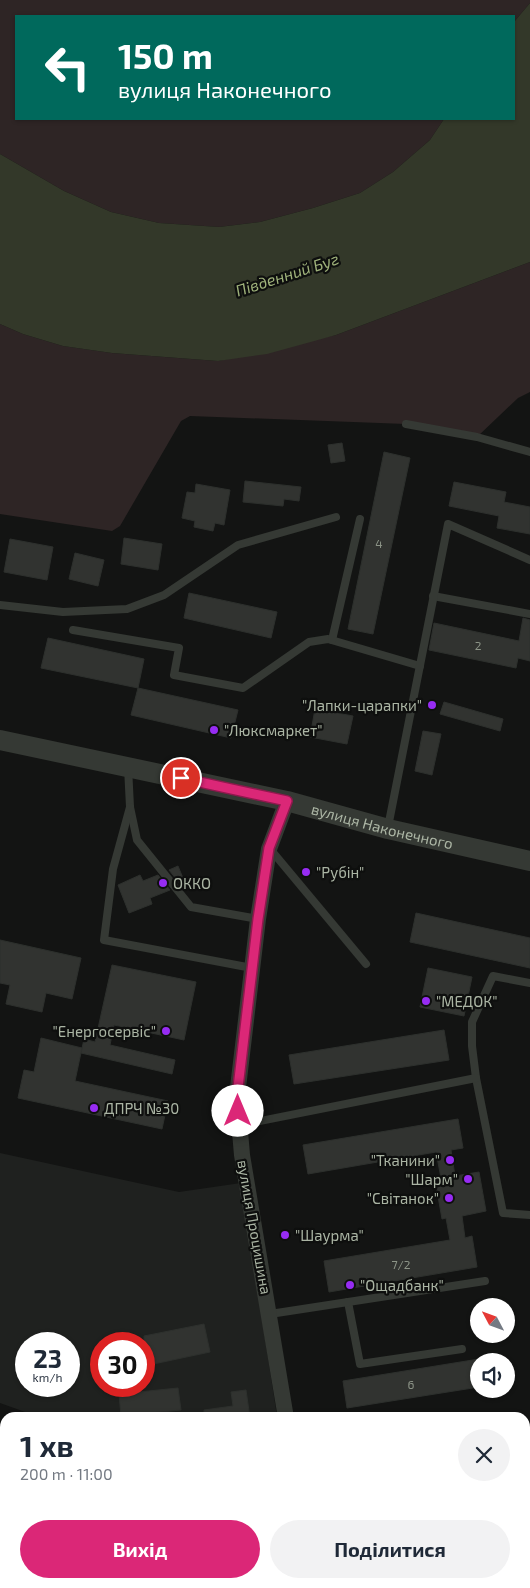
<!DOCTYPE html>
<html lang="uk">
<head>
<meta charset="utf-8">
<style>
  :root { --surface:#fff; --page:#f2f2f3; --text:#1f2937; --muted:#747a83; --accent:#db2777 }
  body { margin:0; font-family:"Exo 2",sans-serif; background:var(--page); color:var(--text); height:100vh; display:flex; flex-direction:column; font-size:19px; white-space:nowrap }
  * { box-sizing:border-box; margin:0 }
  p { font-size:16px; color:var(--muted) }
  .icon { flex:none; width:28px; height:28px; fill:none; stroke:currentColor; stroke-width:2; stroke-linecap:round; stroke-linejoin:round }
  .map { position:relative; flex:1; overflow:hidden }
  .drawer { position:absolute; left:0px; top:1412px; width:530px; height:176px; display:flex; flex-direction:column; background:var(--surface); border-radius:15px 15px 0 0; box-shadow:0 1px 4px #0004 }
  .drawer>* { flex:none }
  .top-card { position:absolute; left:15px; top:15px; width:500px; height:105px; border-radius:0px; box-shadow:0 1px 4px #0004; background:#00695c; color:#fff; overflow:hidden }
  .needle { width:32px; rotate:311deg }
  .tools { position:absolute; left:470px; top:1298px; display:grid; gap:10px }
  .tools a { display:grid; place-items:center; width:45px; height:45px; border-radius:50%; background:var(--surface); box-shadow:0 1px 4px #0004; font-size:25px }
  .speed { position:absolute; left:15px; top:1332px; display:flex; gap:10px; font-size:25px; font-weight:700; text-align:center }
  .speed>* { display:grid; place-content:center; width:65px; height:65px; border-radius:50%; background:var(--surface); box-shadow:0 1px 4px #0004; line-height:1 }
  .speed small { font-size:12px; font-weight:400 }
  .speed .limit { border:8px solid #d22; background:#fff; color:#111 }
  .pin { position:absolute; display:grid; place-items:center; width:42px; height:42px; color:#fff; margin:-21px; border:2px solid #fff; border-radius:50%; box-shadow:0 1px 5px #0007 }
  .me { position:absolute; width:55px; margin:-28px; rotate:0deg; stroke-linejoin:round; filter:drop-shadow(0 0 4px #0008) }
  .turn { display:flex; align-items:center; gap:18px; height:105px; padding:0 20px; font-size:22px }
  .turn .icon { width:65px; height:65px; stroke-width:2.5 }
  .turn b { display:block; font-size:35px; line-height:42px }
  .round { display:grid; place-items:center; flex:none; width:52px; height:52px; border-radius:26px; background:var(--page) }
  .summary { display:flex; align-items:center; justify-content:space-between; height:85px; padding:0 20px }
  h1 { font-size:30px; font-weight:700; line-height:38px }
  .cta { display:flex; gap:10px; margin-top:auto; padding:10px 20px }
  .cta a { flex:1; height:58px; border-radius:30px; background:var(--accent); color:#fff; font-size:20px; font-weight:700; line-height:58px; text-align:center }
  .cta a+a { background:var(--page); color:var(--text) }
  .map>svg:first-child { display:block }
  .built { fill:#1f211f; fill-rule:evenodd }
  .green { fill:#2e2525 }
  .water { fill:#333829 }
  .building { fill:#313330; stroke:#2d302d }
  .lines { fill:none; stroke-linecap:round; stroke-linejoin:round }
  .service { stroke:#353934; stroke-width:8 }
  .minor { stroke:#353934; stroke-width:16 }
  .tertiary { stroke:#353934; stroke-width:20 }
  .route-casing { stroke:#8e194d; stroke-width:12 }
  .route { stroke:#db2777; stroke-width:9 }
  .poi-dot { fill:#972cf3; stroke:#0e0f0e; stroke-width:2 }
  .labels { text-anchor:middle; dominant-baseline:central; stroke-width:4.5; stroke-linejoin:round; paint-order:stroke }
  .number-label { font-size:12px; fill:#8c9487 }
  .poi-label { font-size:15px; fill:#abb5a4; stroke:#0e0f0e; text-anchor:start }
  .street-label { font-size:15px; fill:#abb5a4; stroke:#0e0f0e }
  .water-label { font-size:16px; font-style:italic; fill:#9eb17a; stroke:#0e0f0e }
</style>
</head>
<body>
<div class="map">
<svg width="530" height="1588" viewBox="0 0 530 1588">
  <rect width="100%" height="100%" fill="#131413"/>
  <path class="built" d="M0 1153 179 1192 241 1183 277 1416 276 1417 42 1418 0 1403ZM26 1344H69V1386H26ZM101 1344H144V1386H101Z"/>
  <g class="green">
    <polygon points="0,0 530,0 530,3 514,22 514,16 16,16 16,119 444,119 430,140 393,172 360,193 313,208 260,222 219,227 159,223 111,212 64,191 0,154"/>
    <polygon points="530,262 530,392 518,398 477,437 406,424 190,416 181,421 120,526 112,531 0,514 0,324 23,334 63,346 112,353 218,361 336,335"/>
  </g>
  <polygon class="water" points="530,3 530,262 336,335 267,354 218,361 112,353 63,346 23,334 0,324 0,154 64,191 111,212 159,223 219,227 260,222 313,208 360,193 393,172 430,140 444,119 514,119 514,22"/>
  <g class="building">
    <polygon points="342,443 345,461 331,463 328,445"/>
    <polygon points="384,452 410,458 373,634 348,629"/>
    <polygon points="245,481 301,487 299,501 284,499 283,506 243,502"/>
    <polygon points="454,482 506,492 504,502 530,507 530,534 497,528 499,516 449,506"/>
    <polygon points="196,484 230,490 224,525 215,523 213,531 194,527 195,521 182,518 187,492 195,493"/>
    <polygon points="124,538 162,544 158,570 121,564"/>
    <polygon points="10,539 53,547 47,580 4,572"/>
    <polygon points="75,553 104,560 98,586 69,579"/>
    <polygon points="189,593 277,612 271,638 184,618"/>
    <polygon points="523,618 530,620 530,661 518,658 516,668 429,650 434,623 519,641"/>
    <polygon points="48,638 144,659 138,688 41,668"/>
    <polygon points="138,688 238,710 231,738 131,715"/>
    <polygon points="444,702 503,719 500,731 440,714"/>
    <polygon points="315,709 353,716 347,744 310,737"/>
    <polygon points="423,731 441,734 432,775 415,771"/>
    <polygon points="178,866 185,883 181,885 169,870"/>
    <polygon points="140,875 143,881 158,875 170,890 150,898 152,904 129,913 118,885"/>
    <polygon points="416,913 530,938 530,968 410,942"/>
    <polygon points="0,940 81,958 72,999 46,993 42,1012 6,1004 10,985 0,983"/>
    <polygon points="112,965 196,982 184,1040 114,1025 110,1045 175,1060 172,1074 81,1053 84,1039 95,1042"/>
    <polygon points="428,968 472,977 464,1016 420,1007"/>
    <polygon points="444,1030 449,1060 294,1084 289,1055"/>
    <polygon points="41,1038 82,1048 75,1081 168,1101 162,1129 18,1098 24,1070 34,1072"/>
    <polygon points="458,1119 463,1148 451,1150 455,1176 479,1172 486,1211 462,1216 465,1238 472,1236 477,1267 329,1292 324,1261 450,1240 446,1218 442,1219 435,1179 441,1178 436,1152 308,1174 303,1145"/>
    <polygon points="204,1324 210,1352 144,1366 144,1336"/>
    <polygon points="479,1359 479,1387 347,1408 343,1381"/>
    <polygon points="178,1388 181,1410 121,1416 119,1394"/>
    <polygon points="246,1390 250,1418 204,1418 204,1410 233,1406 231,1392"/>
  </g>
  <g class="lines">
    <g class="service">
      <polyline points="406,424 477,437 530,452"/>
      <polyline points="433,596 530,614"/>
      <polyline points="0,605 63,612 127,609 164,595 238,545 336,517"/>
      <polyline points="73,630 179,648 174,675 243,688 309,642 328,639 420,666"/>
      <polyline points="332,640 360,519"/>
      <polyline points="128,767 130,807 137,840 191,907 258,919"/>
      <polyline points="130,807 113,869 104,940 252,968"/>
      <polyline points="388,827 448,524 530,560"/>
      <polyline points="271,850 366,964"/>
      <polyline points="530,983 493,976 472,1022 472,1046 476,1078 503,1213 530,1215"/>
      <polyline points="240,1125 476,1078"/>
      <polyline points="348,1302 360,1364 462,1349"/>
      <polyline points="270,1314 485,1281"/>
      <polyline points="525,1496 530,1496"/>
      <polyline points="166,1584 166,1588"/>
      <polyline points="249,1584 250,1588"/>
    </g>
    <g class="minor">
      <polyline points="286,1418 242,1155 237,1096 258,919 269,849 287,801"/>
      <polyline points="311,1584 312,1588"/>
    </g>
    <path class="tertiary" id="s1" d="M0 740 287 801 388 829 530 861"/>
  </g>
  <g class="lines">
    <defs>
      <polyline id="route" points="181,778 287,801 269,848 258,919 237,1096 238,1111"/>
    </defs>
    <use href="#route" class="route-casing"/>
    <use href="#route" class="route"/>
  </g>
  <g class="poi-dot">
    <circle cx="432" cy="705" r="5"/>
    <circle cx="214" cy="730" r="5"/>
    <circle cx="306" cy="872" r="5"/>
    <circle cx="163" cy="883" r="5"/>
    <circle cx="426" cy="1001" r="5"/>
    <circle cx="166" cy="1031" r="5"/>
    <circle cx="94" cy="1108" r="5"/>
    <circle cx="450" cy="1160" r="5"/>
    <circle cx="468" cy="1179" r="5"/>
    <circle cx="449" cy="1198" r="5"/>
    <circle cx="285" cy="1235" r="5"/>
    <circle cx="350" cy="1285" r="5"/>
  </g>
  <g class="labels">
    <g class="number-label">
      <text x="379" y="543">4</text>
      <text x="478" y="645">2</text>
      <text x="401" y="1264">7/2</text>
      <text x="411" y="1384">6</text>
    </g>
    <g class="poi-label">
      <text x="422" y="705" text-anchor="end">"Лапки-царапки"</text>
      <text x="224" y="730">"Люксмаркет"</text>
      <text x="316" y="872">"Рубін"</text>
      <text x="173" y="883">ОККО</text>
      <text x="436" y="1001">"МЕДОК"</text>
      <text x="156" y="1031" text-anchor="end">"Енергосервіс"</text>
      <text x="104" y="1108">ДПРЧ №30</text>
      <text x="440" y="1160" text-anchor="end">"Тканини"</text>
      <text x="458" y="1179" text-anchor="end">"Шарм"</text>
      <text x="439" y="1198" text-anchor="end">"Світанок"</text>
      <text x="295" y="1235">"Шаурма"</text>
      <text x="360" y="1285">"Ощадбанк"</text>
    </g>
    <g class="street-label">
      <text stroke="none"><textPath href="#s1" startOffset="392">вулиця Наконечного</textPath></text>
      <text transform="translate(255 1227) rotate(80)">вулиця Процишина</text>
    </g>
    <g class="water-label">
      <text transform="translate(287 274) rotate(-18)">Південний Буг</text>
    </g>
  </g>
</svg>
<div class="tools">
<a><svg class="needle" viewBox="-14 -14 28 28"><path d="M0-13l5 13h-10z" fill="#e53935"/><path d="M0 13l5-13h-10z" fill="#747a83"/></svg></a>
<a><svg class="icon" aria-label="sound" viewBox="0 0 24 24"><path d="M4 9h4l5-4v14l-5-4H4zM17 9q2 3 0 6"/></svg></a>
</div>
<div class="speed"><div>23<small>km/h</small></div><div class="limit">30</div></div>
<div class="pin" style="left:181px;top:778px;background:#d93025"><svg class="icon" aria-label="arrive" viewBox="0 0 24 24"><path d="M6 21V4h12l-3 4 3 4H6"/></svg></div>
<svg class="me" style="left:238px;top:1111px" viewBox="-20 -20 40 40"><circle r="19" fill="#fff"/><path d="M0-13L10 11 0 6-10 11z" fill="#db2777"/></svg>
<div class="top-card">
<div class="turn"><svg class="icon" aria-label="left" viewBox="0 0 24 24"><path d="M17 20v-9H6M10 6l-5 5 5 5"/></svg><div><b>150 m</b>вулиця Наконечного</div></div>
</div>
<section class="drawer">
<div class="summary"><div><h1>1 хв</h1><p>200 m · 11:00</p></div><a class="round"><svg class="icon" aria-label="close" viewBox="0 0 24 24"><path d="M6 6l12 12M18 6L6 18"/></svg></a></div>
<div class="cta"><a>Вихід</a><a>Поділитися</a></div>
</section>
</div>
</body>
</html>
